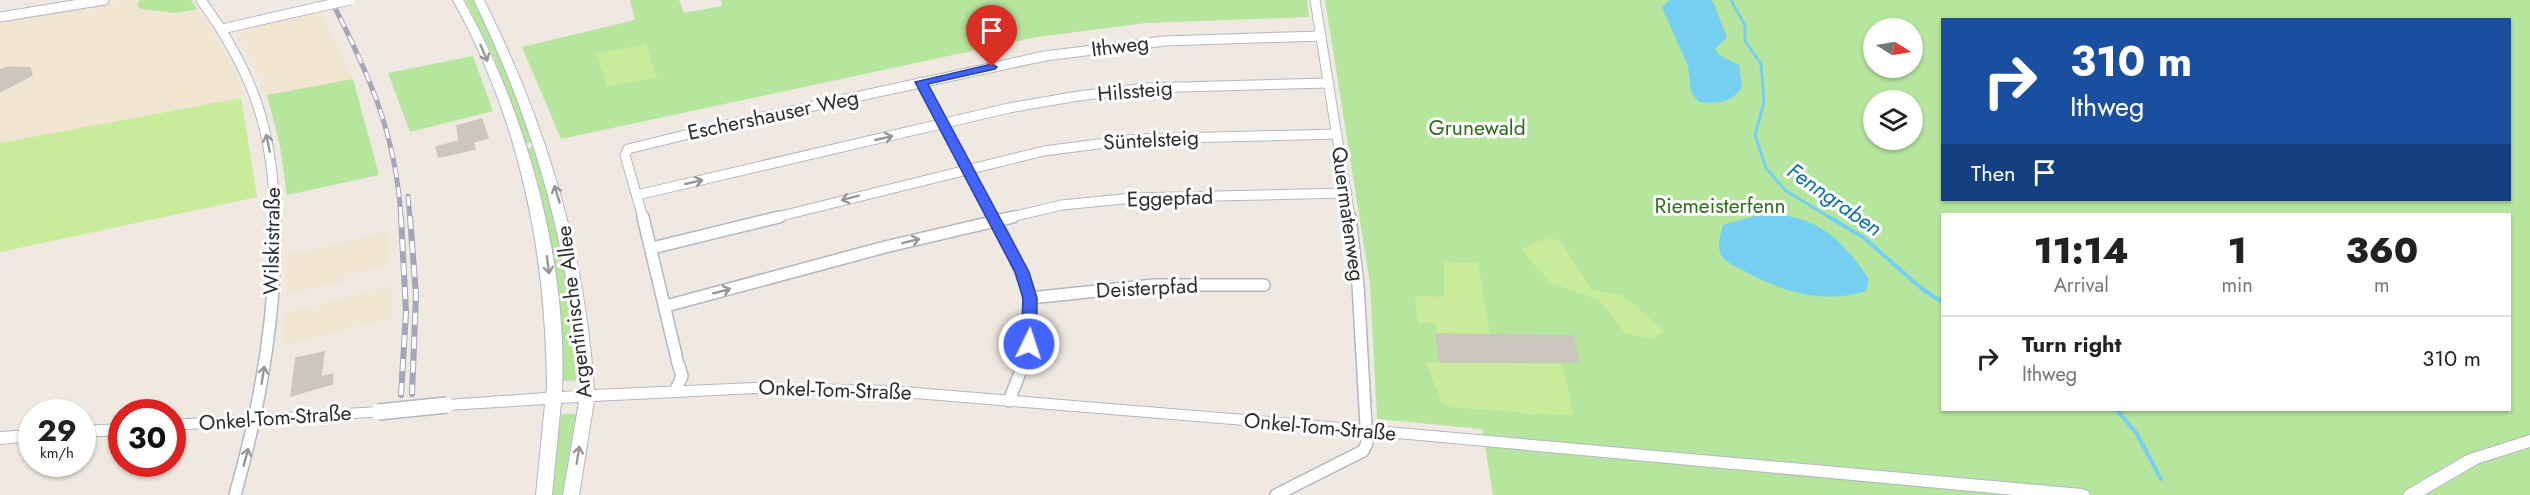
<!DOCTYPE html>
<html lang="en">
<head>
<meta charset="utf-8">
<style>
  :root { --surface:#fff; --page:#f6f6f6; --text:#222; --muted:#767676; --line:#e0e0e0 }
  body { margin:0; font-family:Jost,sans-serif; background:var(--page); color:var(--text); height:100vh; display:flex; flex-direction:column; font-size:22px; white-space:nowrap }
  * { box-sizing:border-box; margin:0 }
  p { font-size:20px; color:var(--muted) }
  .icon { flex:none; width:33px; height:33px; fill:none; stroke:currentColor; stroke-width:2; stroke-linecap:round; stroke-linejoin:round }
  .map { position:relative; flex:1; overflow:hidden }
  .sheet { position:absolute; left:1941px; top:213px; width:570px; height:198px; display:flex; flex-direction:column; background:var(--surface); border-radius:0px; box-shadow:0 2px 4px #0004 }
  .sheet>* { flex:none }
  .top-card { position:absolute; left:1941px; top:18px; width:570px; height:183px; border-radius:0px; box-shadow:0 2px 4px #0004; background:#1a4fa0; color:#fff; overflow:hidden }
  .needle { width:39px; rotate:101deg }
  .tools { position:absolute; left:1863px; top:18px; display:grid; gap:12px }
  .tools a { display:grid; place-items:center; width:60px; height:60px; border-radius:50%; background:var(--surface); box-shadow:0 2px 4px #0004; font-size:30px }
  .speed { position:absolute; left:18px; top:399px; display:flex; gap:12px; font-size:30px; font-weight:700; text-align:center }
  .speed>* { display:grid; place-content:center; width:78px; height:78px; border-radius:50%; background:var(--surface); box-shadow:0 2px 4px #0004; line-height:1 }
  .speed small { font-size:15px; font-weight:400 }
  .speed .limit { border:9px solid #d22; background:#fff; color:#111 }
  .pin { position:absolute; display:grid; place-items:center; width:51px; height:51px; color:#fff; margin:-62px -26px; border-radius:50% 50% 50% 0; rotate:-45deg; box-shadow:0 0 6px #0007 }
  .pin .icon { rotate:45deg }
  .me { position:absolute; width:66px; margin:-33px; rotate:4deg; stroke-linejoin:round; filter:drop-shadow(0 0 4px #0008) }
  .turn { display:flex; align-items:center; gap:21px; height:126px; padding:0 30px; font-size:27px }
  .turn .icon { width:78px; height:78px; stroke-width:2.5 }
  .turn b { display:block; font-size:42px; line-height:51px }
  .then { display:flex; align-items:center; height:57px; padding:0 30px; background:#0003; gap:12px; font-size:22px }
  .eta { display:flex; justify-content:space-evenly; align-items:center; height:102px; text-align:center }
  .eta b { font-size:36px; font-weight:800; line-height:42px }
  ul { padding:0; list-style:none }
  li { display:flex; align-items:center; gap:18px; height:84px; padding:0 30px; border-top:2px solid var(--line) }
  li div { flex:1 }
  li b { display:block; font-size:22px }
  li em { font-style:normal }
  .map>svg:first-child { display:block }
  .education { fill:#f0e6d1 }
  .green { fill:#b6e59e; fill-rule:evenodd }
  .pitch { fill:#c9ec9a }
  .water { fill:#75cff0 }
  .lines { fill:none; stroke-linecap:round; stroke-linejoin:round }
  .stream-far1 { stroke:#75cff0; stroke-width:3 }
  .stream { stroke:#75cff0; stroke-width:4 }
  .building { fill:#cbc7bf; stroke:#cbc5ba; stroke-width:1.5 }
  .minor-far1-casing { stroke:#b4b7c1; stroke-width:11 }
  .minor-casing { stroke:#b4b7c1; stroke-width:14 }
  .secondary-casing { stroke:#b4b7c1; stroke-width:2 }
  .minor-far1 { stroke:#fff; stroke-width:9 }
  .minor { stroke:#fff; stroke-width:11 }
  .secondary { fill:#fff; fill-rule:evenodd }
  .rail-far1-casing { stroke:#a3a6b8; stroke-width:5 }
  .rail-casing { stroke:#a3a6b8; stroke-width:6 }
  .rail-far1 { stroke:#fff; stroke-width:3; stroke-dasharray:10; stroke-linecap:butt }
  .rail { stroke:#fff; stroke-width:4; stroke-dasharray:12; stroke-linecap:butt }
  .minor-bridge-casing { stroke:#b4b7c1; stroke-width:11; stroke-linecap:butt }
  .secondary-bridge-casing { stroke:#b4b7c1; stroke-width:18; stroke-linecap:butt }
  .minor-bridge { stroke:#fff; stroke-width:9 }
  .secondary-bridge { stroke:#fff; stroke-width:15 }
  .oneway { stroke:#969696 }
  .route { fill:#4264fb; stroke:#2b41a3; stroke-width:1.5 }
  .labels { text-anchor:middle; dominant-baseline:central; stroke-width:6; stroke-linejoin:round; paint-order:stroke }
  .street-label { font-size:21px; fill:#2e2e2e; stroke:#fff }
  .park-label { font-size:21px; fill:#2c6e1b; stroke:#fff }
  .water-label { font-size:22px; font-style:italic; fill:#0d6fa3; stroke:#fff }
</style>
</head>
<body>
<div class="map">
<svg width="2530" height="495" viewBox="0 0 2530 495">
  <rect width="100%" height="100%" fill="#efe9e1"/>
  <g class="education">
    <polygon points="123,0 191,0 214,33 235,72 244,94 241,98 0,143 0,20"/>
    <polygon points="321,11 353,79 267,95 236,33"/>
    <polygon points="387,232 390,265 354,274 344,281 286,295 288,255"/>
    <polygon points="391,285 394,318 282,345 285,313"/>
  </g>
  <g class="green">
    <polygon points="140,0 191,0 197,9 176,13 140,9 137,5"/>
    <polygon points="465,0 473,0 507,72 534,142 526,143 493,55"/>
    <polygon points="630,0 679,0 684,13 722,6 721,0 1307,0 1309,17 1146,23 1037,37 561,139 522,47 635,20"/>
    <path d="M1325 0H2530V495H1493L1482 429 1377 419 1370 284ZM1942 20H2510V200H1942ZM1874 28H1912V68H1874ZM1874 100H1912V140H1874ZM1942 214H2510V410H1942ZM1562 244 1591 290 1625 333 1598 299 1552 283 1522 250ZM1427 362 1537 415 1512 410 1450 407 1442 403Z"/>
    <polygon points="473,56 493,111 410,132 388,73"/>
    <polygon points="353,79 379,175 287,195 280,146 267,95"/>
    <path d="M535 146C559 223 570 300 577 380L563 381C563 300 552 226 528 148Z"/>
    <polygon points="561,414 576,414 562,495 552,495"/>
  </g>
  <g class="pitch">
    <polygon points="646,44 657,77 607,87 597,54"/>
    <polygon points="241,98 257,197 0,252 0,143"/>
    <polygon points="1549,239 1559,240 1562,244 1591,290 1622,295 1664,331 1652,339 1625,333 1598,299 1552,283 1521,250 1538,241"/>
    <polygon points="1444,262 1478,263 1490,335 1437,334 1436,323 1418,323 1415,296 1444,297"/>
    <path d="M1426 362 1562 364 1574 415C1532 415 1492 409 1450 407L1442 403Z"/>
  </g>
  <g class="water">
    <path d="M1670 0H1711L1713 2 1727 37 1715 49 1719 55 1739 65 1742 87C1730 104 1719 103 1699 102L1691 92 1688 66 1662 7Z"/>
    <path d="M1762 214C1816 214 1840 237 1869 279L1866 291C1824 305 1778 291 1741 269 1733 265 1722 261 1720 252 1717 242 1721 234 1723 225Z"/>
  </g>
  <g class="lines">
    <polyline class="stream-far1" points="1731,0 1745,25 1745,41 1761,64 1764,102 1755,135 1766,168 1786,191 1831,218"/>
    <g class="stream">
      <polyline points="1829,217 1863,237 1921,288 1942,302"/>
      <polyline points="2117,410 2137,434 2161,479"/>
    </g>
  </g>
  <g class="building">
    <polygon points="7,67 30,68 32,75 0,92 0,70"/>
    <polygon points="482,119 488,138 473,142 475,149 439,157 436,147 459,141 457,126"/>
    <polygon points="1436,334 1573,336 1579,362 1440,362"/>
    <polygon points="324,352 321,377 333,374 332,384 291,396 296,358"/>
  </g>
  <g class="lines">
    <defs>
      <g id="minor-far1">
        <path d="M201 0C253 72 273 129 275 218"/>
        <polyline points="1315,0 1350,218"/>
        <polyline points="0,17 104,0"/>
        <polyline points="222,29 318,7"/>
        <polyline points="921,82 994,218"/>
        <polyline points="637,195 1009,108 1078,96 1146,88 1329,83"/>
        <polyline points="643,218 625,155 628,149 730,124 1045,56 1164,41 1321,36"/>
        <polyline points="773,218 1044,151 1137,139 1337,134"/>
        <polyline points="1007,218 1062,205 1133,198 1347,193"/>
      </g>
      <g id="minor">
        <polyline points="643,217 676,355"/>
        <path d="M993 217C1015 257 1039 296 1029 344 1025 363 1016 382 1009 401"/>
        <polyline points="652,248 779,217"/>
        <polyline points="1030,298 1154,285 1264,285"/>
        <polyline points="666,306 885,247 1013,217"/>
        <polyline points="676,390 682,376 677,360"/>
        <path d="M235 495C261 404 277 311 275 217"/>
        <polyline points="1276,495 1363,451 1367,443 1358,285 1350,217"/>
      </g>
      <g id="secondary">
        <path d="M453 0H463C527 113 568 262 562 392L579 391C571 250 535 126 474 0H484C546 124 585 251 594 390L755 383 892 386 1365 425 2082 489 2088 491 2090 495H2015L1365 435 892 396 755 393 594 401 579 495H563L579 402 561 403 552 495H536L545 404 447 410 441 409 439 405 441 401 447 400 546 393 547 388C546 251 520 121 453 0Z"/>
        <polygon points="378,407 384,408 386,412 384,416 172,430 172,420"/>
        <polygon points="122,424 122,435 82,437 82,426"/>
        <polygon points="32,430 32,441 0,444 0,432"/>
        <polygon points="2530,435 2530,447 2479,463 2424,495 2403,495 2405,491 2467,455"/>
      </g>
    </defs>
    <use href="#minor-far1" class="minor-far1-casing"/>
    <use href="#minor" class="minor-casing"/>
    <use href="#secondary" class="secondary-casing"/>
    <use href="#minor-far1" class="minor-far1"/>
    <use href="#minor" class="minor"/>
    <use href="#secondary" class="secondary"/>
    <defs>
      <g id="rail-far1">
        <path d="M331 0C369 74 396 134 401 218"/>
        <polyline points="408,196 410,218"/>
      </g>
      <g id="rail">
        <polyline points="410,217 416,295 412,394"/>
        <polyline points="401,395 406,312 401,217"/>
      </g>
    </defs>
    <use href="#rail-far1" class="rail-far1-casing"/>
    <use href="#rail" class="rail-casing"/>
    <use href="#rail-far1" class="rail-far1"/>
    <use href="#rail" class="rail"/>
    <defs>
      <polyline id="minor-bridge" points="318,7 350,0"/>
      <polyline id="secondary-bridge" points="378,412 447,405"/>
    </defs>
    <use href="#minor-bridge" class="minor-bridge-casing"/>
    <use href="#secondary-bridge" class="secondary-bridge-casing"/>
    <use href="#minor-bridge" class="minor-bridge"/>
    <use href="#secondary-bridge" class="secondary-bridge"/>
  </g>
  <defs><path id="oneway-shaft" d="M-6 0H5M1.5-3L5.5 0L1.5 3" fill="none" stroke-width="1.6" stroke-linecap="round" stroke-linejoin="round" transform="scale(1.5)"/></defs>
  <g class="oneway">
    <use href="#oneway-shaft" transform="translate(484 53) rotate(67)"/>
    <use href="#oneway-shaft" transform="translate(884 138) rotate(-13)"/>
    <use href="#oneway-shaft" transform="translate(268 143) rotate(-102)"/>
    <use href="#oneway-shaft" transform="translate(694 182) rotate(-13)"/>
    <use href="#oneway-shaft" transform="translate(557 194) rotate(-107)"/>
    <use href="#oneway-shaft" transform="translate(850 198) rotate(165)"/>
    <use href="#oneway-shaft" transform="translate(911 241) rotate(-14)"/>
    <use href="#oneway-shaft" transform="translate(548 265) rotate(83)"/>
    <use href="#oneway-shaft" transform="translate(722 291) rotate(-15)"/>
    <use href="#oneway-shaft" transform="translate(263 375) rotate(-81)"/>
    <use href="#oneway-shaft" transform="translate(578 455) rotate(-81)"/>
    <use href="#oneway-shaft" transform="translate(246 457) rotate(-75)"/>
  </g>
  <polygon class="route" points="992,64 997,67 995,69 928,84 1029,272 1037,298 1036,344 1029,349 1021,344 1023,298 1015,272 915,82"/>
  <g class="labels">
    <g class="street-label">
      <text transform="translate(1120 46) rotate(-7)">Ithweg</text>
      <text transform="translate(1135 91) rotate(-5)">Hilssteig</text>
      <text transform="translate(773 115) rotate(-12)">Eschershauser Weg</text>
      <text transform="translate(1151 140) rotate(-3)">Süntelsteig</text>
      <text transform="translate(1170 198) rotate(-2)">Eggepfad</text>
      <text transform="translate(1348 214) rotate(82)">Quermatenweg</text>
      <text transform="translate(272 241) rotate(-89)">Wilskistraße</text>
      <text transform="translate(1147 288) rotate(-3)">Deisterpfad</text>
      <text transform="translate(574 312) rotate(-97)">Argentinische Allee</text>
      <text transform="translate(835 390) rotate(2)">Onkel-Tom-Straße</text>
      <text transform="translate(275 418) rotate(-4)">Onkel-Tom-Straße</text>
      <text transform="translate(1320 427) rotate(5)">Onkel-Tom-Straße</text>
    </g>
    <g class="park-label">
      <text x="1477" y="128">Grunewald</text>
      <text x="1720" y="206">Riemeisterfenn</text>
    </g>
    <g class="water-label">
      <text transform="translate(1835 199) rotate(35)">Fenngraben</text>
    </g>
  </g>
</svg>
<div class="tools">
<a><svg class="needle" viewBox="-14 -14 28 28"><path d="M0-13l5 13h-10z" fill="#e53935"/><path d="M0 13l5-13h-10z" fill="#767676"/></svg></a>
<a><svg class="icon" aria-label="layers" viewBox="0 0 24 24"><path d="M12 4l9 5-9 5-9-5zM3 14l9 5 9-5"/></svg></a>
</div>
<div class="speed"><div>29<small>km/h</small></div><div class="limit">30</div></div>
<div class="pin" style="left:992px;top:67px;background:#d93025"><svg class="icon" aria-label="arrive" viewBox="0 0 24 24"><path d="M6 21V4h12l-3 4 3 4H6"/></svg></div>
<svg class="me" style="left:1029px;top:344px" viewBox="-20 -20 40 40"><circle r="17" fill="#4264fb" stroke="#fff" stroke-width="3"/><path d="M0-11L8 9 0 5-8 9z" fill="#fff"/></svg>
<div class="top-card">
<div class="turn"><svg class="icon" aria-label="right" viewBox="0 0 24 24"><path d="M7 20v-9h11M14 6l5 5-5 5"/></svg><div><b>310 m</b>Ithweg</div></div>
<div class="then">Then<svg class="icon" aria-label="arrive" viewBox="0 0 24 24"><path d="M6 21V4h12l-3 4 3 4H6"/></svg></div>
</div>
<section class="sheet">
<div class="eta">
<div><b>11:14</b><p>Arrival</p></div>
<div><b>1</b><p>min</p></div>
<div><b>360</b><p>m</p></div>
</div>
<ul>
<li><svg class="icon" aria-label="right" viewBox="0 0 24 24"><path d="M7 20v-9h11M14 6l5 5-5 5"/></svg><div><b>Turn right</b><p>Ithweg</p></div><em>310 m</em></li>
</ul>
</section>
</div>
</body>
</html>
